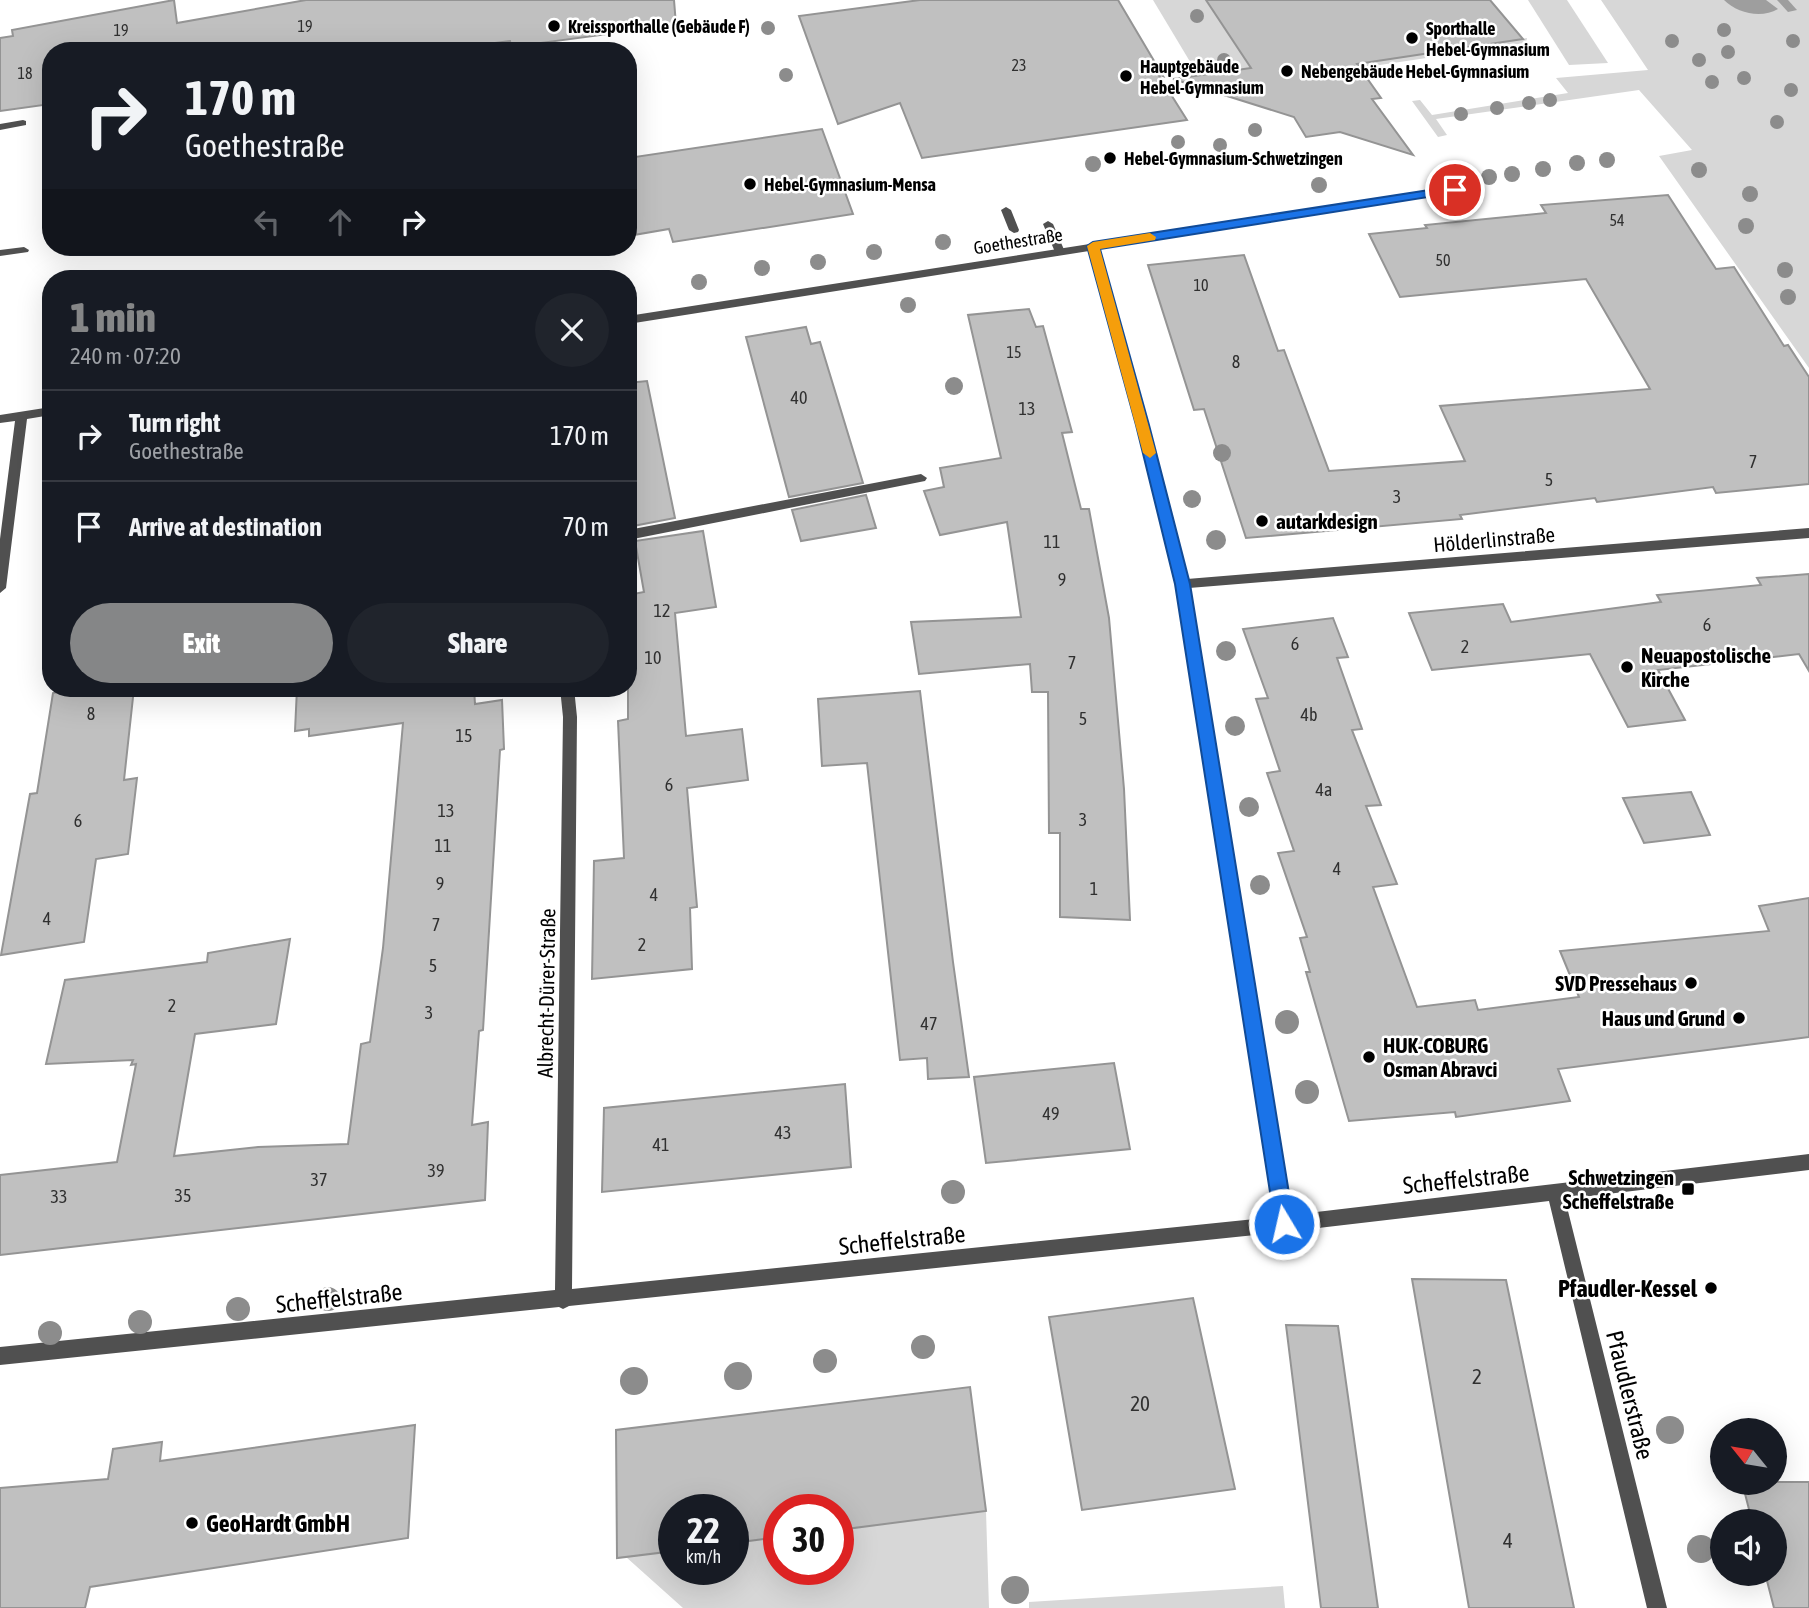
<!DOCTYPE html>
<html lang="en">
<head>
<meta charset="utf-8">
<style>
  :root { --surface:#171b24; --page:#20242c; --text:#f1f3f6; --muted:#9ea1a6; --line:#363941; --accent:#858687 }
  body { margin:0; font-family:"Asap Condensed",sans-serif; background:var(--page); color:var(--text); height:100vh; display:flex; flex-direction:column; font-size:26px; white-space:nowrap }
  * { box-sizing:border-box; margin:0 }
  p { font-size:23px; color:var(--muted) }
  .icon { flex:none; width:38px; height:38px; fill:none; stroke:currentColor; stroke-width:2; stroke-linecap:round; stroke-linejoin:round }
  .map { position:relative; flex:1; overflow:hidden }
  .panel { position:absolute; left:42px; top:270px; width:595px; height:427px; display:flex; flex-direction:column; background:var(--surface); border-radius:28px; box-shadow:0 7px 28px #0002 }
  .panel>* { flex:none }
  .guide { position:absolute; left:42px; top:42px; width:595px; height:214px; border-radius:28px; box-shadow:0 7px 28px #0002; background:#171b24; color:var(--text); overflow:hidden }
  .needle { width:46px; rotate:300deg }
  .tools { position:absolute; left:1710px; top:1418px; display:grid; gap:14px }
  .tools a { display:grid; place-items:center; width:77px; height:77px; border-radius:50%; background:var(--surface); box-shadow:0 7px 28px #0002; font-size:35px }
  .speed { position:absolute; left:658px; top:1494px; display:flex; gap:14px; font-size:35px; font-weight:700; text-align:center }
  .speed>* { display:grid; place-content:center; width:91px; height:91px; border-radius:50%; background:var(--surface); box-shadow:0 7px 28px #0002; line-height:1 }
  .speed small { font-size:18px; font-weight:400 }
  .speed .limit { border:10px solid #d22; background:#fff; color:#111 }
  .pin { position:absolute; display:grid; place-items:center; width:60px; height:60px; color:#fff; margin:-30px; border:4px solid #fff; border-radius:50%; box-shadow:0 2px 7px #0007 }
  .me { position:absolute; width:77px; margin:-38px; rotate:351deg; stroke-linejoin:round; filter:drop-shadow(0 0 5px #0008) }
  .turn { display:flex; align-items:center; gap:24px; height:147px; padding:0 28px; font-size:32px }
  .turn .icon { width:91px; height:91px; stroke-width:2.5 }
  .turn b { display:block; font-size:49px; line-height:60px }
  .lanes { display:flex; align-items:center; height:66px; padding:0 28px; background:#0003; justify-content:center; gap:35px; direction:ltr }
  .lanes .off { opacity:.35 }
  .round { display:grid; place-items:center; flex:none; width:74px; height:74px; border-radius:37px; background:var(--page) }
  .overview { display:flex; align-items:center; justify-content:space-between; height:119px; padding:0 28px }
  h1 { font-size:42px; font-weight:800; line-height:52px; color:var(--accent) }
  .cta { display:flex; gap:14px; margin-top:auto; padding:14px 28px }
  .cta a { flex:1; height:80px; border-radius:42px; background:var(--accent); color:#fff; font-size:28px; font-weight:800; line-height:80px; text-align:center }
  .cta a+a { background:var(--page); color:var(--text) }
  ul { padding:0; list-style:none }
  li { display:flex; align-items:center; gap:21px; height:91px; padding:0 28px; border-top:2px solid var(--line) }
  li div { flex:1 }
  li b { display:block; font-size:26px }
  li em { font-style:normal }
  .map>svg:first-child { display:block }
  .green { fill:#d7d7d7 }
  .water { fill:#9e9e9e }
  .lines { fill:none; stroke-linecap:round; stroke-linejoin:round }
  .stream { fill:#9e9e9e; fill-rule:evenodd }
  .building { fill:#c0c0c0; stroke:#949494; stroke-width:2 }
  .lane { fill:#505050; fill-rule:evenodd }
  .street { fill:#505050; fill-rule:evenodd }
  .tree { fill:#8c8c8c }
  .route { fill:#1a73e8; stroke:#114b97; stroke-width:2 }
  .slow { fill:#f59e0b }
  .poi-dot { fill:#000; stroke:#fff; stroke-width:2.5 }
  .labels { text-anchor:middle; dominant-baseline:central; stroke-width:5; stroke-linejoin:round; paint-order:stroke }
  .far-number-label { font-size:16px; fill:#303030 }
  .far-poi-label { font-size:18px; font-weight:bold; fill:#000; stroke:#fff; text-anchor:start }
  .far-street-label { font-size:18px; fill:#000; stroke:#fff }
  .number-label { font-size:18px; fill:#303030 }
  .poi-label { font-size:21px; font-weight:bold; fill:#000; stroke:#fff; text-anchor:start }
  .street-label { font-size:21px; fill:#000; stroke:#fff }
  .near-number-label { font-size:21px; fill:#303030 }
  .near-street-label { font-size:24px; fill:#000; stroke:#fff }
  .near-poi-label { font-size:24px; font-weight:bold; fill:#000; stroke:#fff; text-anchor:end }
</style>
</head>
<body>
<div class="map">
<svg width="1809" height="1608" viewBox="0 0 1809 1608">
  <rect width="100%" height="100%" fill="#fff"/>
  <g class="green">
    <polygon points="1153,0 1206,0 1251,68 1198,75"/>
    <polygon points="1528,0 1567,0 1608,63 1569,65"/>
    <polygon points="1601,0 1809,0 1809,368 1659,156 1692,150 1639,90 1436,119 1447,135 1438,137 1412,101 1420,100 1432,115 1568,93 1556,78 1648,70"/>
    <polygon points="1527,38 1526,43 1360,68 1357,64"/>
    <polygon points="986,1511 989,1608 683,1608 626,1557 674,1551 674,1570 733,1570 733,1543 779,1537 779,1570 838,1570 838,1530"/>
    <polygon points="1283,1586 1285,1608 1029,1608 1029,1602"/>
  </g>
  <path class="water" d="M1724 0H1766L1778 9C1761 19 1737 13 1724 0Z"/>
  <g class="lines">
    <polygon class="stream" points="1777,0 1788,0 1797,10 1788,12"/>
  </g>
  <g class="building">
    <polygon points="174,0 177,23 306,0 674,0 676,25 511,47 510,41 435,51 51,51 51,104 0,111 0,38 13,36 12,30"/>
    <polygon points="920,0 1118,0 1163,76 1158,74 1187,120 922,158 900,103 838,124 799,16"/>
    <polygon points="1206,0 1490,0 1523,39 1357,64 1381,98 1372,99 1413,155 1340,132 1306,137 1294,117 1173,79 1251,68"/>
    <polygon points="822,129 853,214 673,242 669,229 628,236 628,158"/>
    <polygon points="1668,195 1716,269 1734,267 1784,346 1788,345 1809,377 1809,484 1716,493 1713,487 1597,502 1595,498 1460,515 1462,519 1246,538 1204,409 1194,410 1148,265 1244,255 1278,351 1284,350 1329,471 1465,461 1440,406 1650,389 1586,279 1400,297 1369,234 1427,228 1425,225 1546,213 1541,205"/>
    <polygon points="1029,309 1036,327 1043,326 1072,432 1062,433 1081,509 1089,509 1109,618 1124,789 1130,920 1060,917 1060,833 1049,833 1048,692 1032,692 1030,664 919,674 911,622 1021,617 1007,522 940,535 924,491 944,487 940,468 1001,458 968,315"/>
    <polygon points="806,327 811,344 820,342 863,483 789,497 746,337"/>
    <polygon points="647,381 675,518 633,526 628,499 628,383"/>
    <polygon points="866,495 876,528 801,541 792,510"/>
    <polygon points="703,531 716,607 675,613 686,736 742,729 748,780 687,788 697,907 690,908 692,969 592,979 594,861 624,858 618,721 628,719 628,595 644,592 635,541"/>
    <polygon points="1809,574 1809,671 1799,654 1658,670 1685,720 1628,727 1590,654 1432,670 1409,613 1503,604 1511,622 1661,602 1657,595 1761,585 1757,578"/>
    <polygon points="1333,618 1348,657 1337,658 1362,729 1352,730 1381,805 1366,806 1397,884 1373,887 1417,1007 1475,1000 1478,1010 1579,997 1560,951 1769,931 1759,906 1809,898 1809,1037 1558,1069 1570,1101 1456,1117 1455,1112 1349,1121 1306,972 1310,972 1300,938 1307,937 1278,853 1294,851 1267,773 1280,771 1256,699 1268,698 1243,629"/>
    <polygon points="84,688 134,688 124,780 137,778 128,854 96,859 84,942 1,955 30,794 37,793 53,693"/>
    <polygon points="297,688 474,688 475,704 502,700 504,749 500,750 483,1030 479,1031 472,1125 488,1122 485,1200 0,1255 0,1175 117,1162 136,1064 131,1065 133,1060 46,1064 65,980 207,962 208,953 290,939 276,1024 195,1034 174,1156 258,1147 348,1144 361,1044 370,1042 383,948 403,723 309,736 309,729 295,731"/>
    <polygon points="920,691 953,962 969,1077 928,1079 927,1058 900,1060 867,763 822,766 818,699"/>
    <polygon points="1691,792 1710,835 1644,843 1623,798"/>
    <polygon points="1114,1063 1130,1149 986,1163 974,1077"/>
    <polygon points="845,1084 851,1167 602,1192 604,1108"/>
    <polygon points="1412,1279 1506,1280 1574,1608 1469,1608"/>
    <polygon points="1193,1298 1235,1489 1082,1510 1049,1317"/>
    <polygon points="1286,1325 1338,1326 1378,1608 1321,1608"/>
    <polygon points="970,1387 986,1511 838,1530 838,1510 779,1510 779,1537 733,1543 733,1510 674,1510 674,1551 617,1558 616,1430"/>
    <polygon points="415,1425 408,1538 90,1587 85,1608 0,1608 0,1488 108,1479 113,1449 162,1442 160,1461"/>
    <polygon points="1742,1482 1809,1482 1809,1608 1774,1608 1765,1573 1774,1573 1774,1521 1752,1521"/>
  </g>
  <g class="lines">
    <g class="lane">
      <polygon points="23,120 26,121 26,125 0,130 0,124"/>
      <polygon points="1006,207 1011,210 1019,230 1018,232 1014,233 1009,230 1001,210"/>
      <polygon points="1048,221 1053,224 1065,252 1064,254 1056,254 1055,252 1043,224"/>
      <polygon points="24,247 29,250 28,252 0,256 0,250"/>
      <polygon points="921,474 927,478 925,481 628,540 628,530"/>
    </g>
    <g class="street">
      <polygon points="1455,187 1459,188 1459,192 1099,249 1149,425 1187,579 1809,528 1809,538 1189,588 1291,1215 1809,1154 1809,1170 1565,1199 1667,1608 1647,1608 1549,1201 1284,1232 569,1306 563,1309 559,1307 0,1365 0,1347 555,1290 563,717 560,688 574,688 577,717 572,1289 1275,1217 1176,584 1137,425 1089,251 628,324 628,316"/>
      <polygon points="51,407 51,415 27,419 6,588 0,593 0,539 15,421 0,423 0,415"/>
    </g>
  </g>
  <g class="tree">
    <circle cx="1197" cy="16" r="7"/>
    <circle cx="768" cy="28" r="7"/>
    <circle cx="1724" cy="30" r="7"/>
    <circle cx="1672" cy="41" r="7"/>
    <circle cx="1793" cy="41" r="7"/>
    <circle cx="1728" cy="52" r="7"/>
    <circle cx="1224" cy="60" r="7"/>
    <circle cx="1699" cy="60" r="7"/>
    <circle cx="786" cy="75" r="7"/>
    <circle cx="1744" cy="78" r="7"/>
    <circle cx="1712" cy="82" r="7"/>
    <circle cx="1791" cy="90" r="7"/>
    <circle cx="1550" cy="100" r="7"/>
    <circle cx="1529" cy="103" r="7"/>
    <circle cx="1497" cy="108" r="7"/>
    <circle cx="1461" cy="114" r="7"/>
    <circle cx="1777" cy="122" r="7"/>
    <circle cx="1255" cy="130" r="7"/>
    <circle cx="1178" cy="142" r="7"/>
    <circle cx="1220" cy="145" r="7"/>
    <circle cx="1607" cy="160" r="8"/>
    <circle cx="1577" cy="163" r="8"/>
    <circle cx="1093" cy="164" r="8"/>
    <circle cx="1543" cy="169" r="8"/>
    <circle cx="1699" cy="170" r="8"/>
    <circle cx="1512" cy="174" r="8"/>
    <circle cx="1489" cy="177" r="8"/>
    <circle cx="1319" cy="185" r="8"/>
    <circle cx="1750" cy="194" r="8"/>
    <circle cx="1746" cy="226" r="8"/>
    <circle cx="943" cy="242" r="8"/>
    <circle cx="874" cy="252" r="8"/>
    <circle cx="818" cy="262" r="8"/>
    <circle cx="762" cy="268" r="8"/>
    <circle cx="1785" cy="270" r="8"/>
    <circle cx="699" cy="282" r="8"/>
    <circle cx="1788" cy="297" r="8"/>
    <circle cx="908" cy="305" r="8"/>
    <circle cx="954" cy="386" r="9"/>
    <circle cx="1222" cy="453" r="9"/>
    <circle cx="1192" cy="499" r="9"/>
    <circle cx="1216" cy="540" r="10"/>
    <circle cx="1226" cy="651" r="10"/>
    <circle cx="1235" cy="726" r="10"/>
    <circle cx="1249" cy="807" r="10"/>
    <circle cx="1260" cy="885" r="10"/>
    <circle cx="1287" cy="1022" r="12"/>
    <circle cx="1307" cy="1092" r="12"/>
    <circle cx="953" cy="1192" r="12"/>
    <circle cx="328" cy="1299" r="12"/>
    <circle cx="238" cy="1309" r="12"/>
    <circle cx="140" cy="1322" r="12"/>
    <circle cx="50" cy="1333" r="12"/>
    <circle cx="923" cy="1347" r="12"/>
    <circle cx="825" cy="1361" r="12"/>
    <circle cx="738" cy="1376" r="14"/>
    <circle cx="634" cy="1381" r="14"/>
    <circle cx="1670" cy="1430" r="14"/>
    <circle cx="1701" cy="1549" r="14"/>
    <circle cx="1015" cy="1590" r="14"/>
  </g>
  <polygon class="route" points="1455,186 1460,187 1460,192 1100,249 1149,425 1190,584 1294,1224 1291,1230 1284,1233 1277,1230 1275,1224 1175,584 1136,425 1087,246 1093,242"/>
  <polygon class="slow" points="1150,233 1156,237 1155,240 1100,249 1156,453 1150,458 1143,453 1087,246 1093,242"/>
  <g class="poi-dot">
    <circle cx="554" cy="26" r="7"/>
    <circle cx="1412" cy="38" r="7"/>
    <circle cx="1287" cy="71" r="7"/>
    <circle cx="1126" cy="76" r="7"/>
    <circle cx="1110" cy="158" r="7"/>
    <circle cx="750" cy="184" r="7"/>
    <circle cx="1262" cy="521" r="7"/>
    <circle cx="1627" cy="667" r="7"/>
    <circle cx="1691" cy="983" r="7"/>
    <circle cx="1739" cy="1018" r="7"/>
    <circle cx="1369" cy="1057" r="7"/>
    <rect x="1681" y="1182" width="14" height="14" rx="3.5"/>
    <circle cx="1711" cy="1288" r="7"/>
    <circle cx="192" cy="1523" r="7"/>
  </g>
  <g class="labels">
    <g class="far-number-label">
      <text x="305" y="26">19</text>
      <text x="121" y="30">19</text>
      <text x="1019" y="65">23</text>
      <text x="25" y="73">18</text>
      <text x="1617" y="220">54</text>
      <text x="1443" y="260">50</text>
      <text x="1201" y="285">10</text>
      <text x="1014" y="352">15</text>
    </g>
    <g class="far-poi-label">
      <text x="568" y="26">Kreissporthalle (Gebäude F)</text>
      <text x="1426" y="28">Sporthalle<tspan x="1426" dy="21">Hebel-Gymnasium</tspan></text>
      <text x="1140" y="66">Hauptgebäude<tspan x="1140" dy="21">Hebel-Gymnasium</tspan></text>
      <text x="1301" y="71">Nebengebäude Hebel-Gymnasium</text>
      <text x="1124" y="158">Hebel-Gymnasium-Schwetzingen</text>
      <text x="764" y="184">Hebel-Gymnasium-Mensa</text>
    </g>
    <g class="far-street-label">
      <text transform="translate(1018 241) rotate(-9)">Goethestraße</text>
    </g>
    <g class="number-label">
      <text x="1236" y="361">8</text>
      <text x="799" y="397">40</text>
      <text x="1027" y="408">13</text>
      <text x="1753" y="461">7</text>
      <text x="1549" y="479">5</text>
      <text x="1397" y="496">3</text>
      <text x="1052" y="541">11</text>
      <text x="1062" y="579">9</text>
      <text x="662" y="610">12</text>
      <text x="1707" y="624">6</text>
      <text x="1295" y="643">6</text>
      <text x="1465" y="646">2</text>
      <text x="653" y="657">10</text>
      <text x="1072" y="662">7</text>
      <text x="91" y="713">8</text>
      <text x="1309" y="714">4b</text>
      <text x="1083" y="718">5</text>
      <text x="464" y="735">15</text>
      <text x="669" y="784">6</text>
      <text x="1324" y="789">4a</text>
      <text x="446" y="810">13</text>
      <text x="1083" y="819">3</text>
      <text x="78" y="820">6</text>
      <text x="443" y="845">11</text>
      <text x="1337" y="868">4</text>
      <text x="440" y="883">9</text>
      <text x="1094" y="888">1</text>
      <text x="654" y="894">4</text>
      <text x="47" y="918">4</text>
      <text x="436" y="924">7</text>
      <text x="642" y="944">2</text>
      <text x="433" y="965">5</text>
      <text x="172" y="1005">2</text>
      <text x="429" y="1012">3</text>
      <text x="929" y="1023">47</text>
      <text x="1051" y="1113">49</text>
      <text x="783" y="1132">43</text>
      <text x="661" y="1144">41</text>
      <text x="436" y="1170">39</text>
      <text x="319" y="1179">37</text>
      <text x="183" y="1195">35</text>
      <text x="59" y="1196">33</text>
    </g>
    <g class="poi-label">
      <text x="1276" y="521">autarkdesign</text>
      <text x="1641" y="655">Neuapostolische<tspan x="1641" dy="24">Kirche</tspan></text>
      <text x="1677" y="983" text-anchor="end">SVD Pressehaus</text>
      <text x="1725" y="1018" text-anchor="end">Haus und Grund</text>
      <text x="1383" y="1045">HUK-COBURG<tspan x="1383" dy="24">Osman Abravci</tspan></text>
      <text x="1674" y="1177" text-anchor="end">Schwetzingen<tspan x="1674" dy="24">Scheffelstraße</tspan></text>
    </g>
    <g class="street-label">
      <text transform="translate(1494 539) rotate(-5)">Hölderlinstraße</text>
      <text transform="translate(546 993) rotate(-89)">Albrecht-Dürer-Straße</text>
    </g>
    <g class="near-number-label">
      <text x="1477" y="1376">2</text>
      <text x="1140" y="1403">20</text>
      <text x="1508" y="1540">4</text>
    </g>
    <g class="near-street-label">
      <text transform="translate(1466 1179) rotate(-6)">Scheffelstraße</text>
      <text transform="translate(902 1240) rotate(-6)">Scheffelstraße</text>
      <text transform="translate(339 1298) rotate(-6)">Scheffelstraße</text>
      <text transform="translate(1630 1395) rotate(76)">Pfaudlerstraße</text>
    </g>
    <g class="near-poi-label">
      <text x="1697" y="1288">Pfaudler-Kessel</text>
      <text x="206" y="1523" text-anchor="start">GeoHardt GmbH</text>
    </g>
  </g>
</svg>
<div class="tools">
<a><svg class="needle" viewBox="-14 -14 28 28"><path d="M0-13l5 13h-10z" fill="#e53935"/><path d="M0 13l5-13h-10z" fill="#9ea1a6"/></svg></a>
<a><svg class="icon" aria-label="sound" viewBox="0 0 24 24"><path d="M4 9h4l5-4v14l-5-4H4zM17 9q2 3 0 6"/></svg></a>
</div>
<div class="speed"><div>22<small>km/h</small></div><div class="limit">30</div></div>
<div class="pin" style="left:1455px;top:190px;background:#d93025"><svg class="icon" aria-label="arrive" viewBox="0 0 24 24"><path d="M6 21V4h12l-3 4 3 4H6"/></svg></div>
<svg class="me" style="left:1284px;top:1224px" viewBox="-20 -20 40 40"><circle r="17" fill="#1a73e8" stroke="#fff" stroke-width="3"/><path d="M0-11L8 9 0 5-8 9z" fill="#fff"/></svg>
<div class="guide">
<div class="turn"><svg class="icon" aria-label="right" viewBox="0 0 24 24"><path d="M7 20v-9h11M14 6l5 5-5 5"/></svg><div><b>170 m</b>Goethestraße</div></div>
<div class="lanes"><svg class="icon off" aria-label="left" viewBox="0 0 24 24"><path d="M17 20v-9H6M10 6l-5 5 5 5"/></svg><svg class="icon off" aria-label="ahead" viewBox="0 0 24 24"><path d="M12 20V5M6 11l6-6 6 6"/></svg><svg class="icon" aria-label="right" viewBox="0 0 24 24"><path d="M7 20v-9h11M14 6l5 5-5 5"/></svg></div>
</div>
<section class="panel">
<div class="overview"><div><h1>1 min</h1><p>240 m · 07:20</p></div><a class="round"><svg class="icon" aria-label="close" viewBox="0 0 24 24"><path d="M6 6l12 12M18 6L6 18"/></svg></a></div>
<ul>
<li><svg class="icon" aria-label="right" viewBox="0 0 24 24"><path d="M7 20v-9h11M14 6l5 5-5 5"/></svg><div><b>Turn right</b><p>Goethestraße</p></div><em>170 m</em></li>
<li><svg class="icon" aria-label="arrive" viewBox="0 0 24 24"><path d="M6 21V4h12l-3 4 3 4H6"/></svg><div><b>Arrive at destination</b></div><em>70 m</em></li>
</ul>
<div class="cta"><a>Exit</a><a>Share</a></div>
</section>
</div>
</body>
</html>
